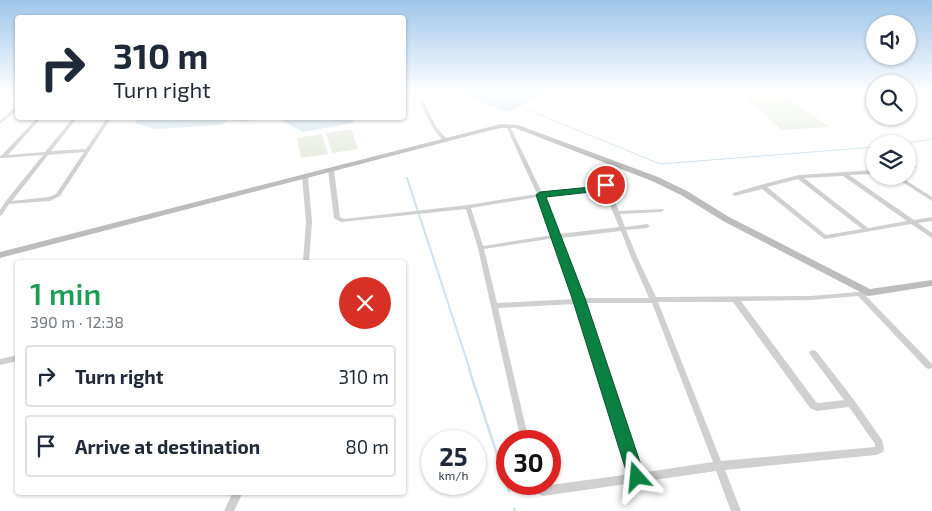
<!DOCTYPE html>
<html lang="en">
<head>
<meta charset="utf-8">
<style>
  :root { --surface:#fff; --page:#f6f6f7; --text:#1f2937; --muted:#747a83; --line:#e0e1e3 }
  body { margin:0; font-family:"Exo 2",sans-serif; background:var(--page); color:var(--text); height:100vh; display:flex; flex-direction:column; font-size:19px; white-space:nowrap }
  * { box-sizing:border-box; margin:0 }
  p { font-size:16px; color:var(--muted) }
  .icon { flex:none; width:28px; height:28px; fill:none; stroke:currentColor; stroke-width:2; stroke-linecap:round; stroke-linejoin:round }
  .map { position:relative; flex:1; overflow:hidden }
  .details { position:absolute; left:15px; top:260px; width:391px; height:235px; display:flex; flex-direction:column; background:var(--surface); border-radius:5px; box-shadow:0 1px 4px #0004 }
  .details>* { flex:none }
  .guide { position:absolute; left:15px; top:15px; width:391px; height:105px; border-radius:5px; box-shadow:0 1px 4px #0004; background:#fff; color:var(--text); overflow:hidden }
  .tools { position:absolute; left:866px; top:15px; display:grid; gap:10px }
  .tools a { display:grid; place-items:center; width:50px; height:50px; border-radius:50%; background:var(--surface); box-shadow:0 1px 4px #0004; font-size:25px }
  .speed { position:absolute; left:421px; top:430px; display:flex; gap:10px; font-size:25px; font-weight:700; text-align:center }
  .speed>* { display:grid; place-content:center; width:65px; height:65px; border-radius:50%; background:var(--surface); box-shadow:0 1px 4px #0004; line-height:1 }
  .speed small { font-size:12px; font-weight:400 }
  .speed .limit { border:8px solid #d22; background:#fff; color:#111 }
  .pin { position:absolute; display:grid; place-items:center; width:42px; height:42px; color:#fff; margin:-21px; border:2px solid #fff; border-radius:50%; box-shadow:0 1px 5px #0007 }
  .me { position:absolute; width:55px; margin:-28px; rotate:342deg; stroke-linejoin:round; filter:drop-shadow(0 0 4px #0008) }
  .turn { display:flex; align-items:center; gap:18px; height:105px; padding:0 15px; font-size:22px }
  .turn .icon { width:65px; height:65px; stroke-width:2.5 }
  .turn b { display:block; font-size:35px; line-height:42px }
  .round { display:grid; place-items:center; flex:none; width:52px; height:52px; border-radius:26px; background:var(--page) }
  .headline { display:flex; align-items:center; justify-content:space-between; height:85px; padding:0 15px }
  h1 { font-size:30px; font-weight:600; line-height:38px; color:#1e9e55 }
  ul { padding:0; list-style:none }
  li { display:flex; align-items:center; gap:15px; height:62px; margin:0 10px 8px; padding:0 5px; border:2px solid var(--line); border-radius:5px }
  li div { flex:1 }
  li b { display:block; font-size:19px }
  li em { font-style:normal }
  .map>svg:first-child { display:block }
  .green { fill:#e6ecdf }
  .water { fill:#cfe2ee }
  .lines { fill:none; stroke-linecap:round; stroke-linejoin:round }
  .stream-far2 { stroke:#cfe2ee; stroke-width:1 }
  .stream-far1 { stroke:#cfe2ee; stroke-width:2 }
  .stream { stroke:#cfe2ee; stroke-width:2.5 }
  .street { fill:#d0d0d0; fill-rule:evenodd }
  .secondary { fill:#bdbdbd; fill-rule:evenodd }
  .route { fill:#0b8043; stroke:#07532c }
</style>
</head>
<body>
<div class="map">
<svg width="932" height="511" viewBox="0 0 932 511">
  <rect width="100%" height="100%" fill="#fff"/>
  <g class="green">
    <polygon points="739,92 780,92 829,127 782,130"/>
    <polygon points="351,129 358,149 332,153 326,133"/>
    <polygon points="322,134 328,154 301,158 297,138"/>
  </g>
  <g class="water">
    <polygon points="452,92 553,92 507,112"/>
    <polygon points="138,118 258,118 245,122 229,120 221,125 155,129 135,123"/>
    <polygon points="277,118 354,118 353,123 303,132"/>
  </g>
  <g class="lines">
    <g class="stream-far2">
      <polyline points="521,107 660,164 875,147"/>
      <polyline points="902,144 932,139"/>
    </g>
    <polyline class="stream-far1" points="407,178 470,370"/>
    <g class="stream">
      <polyline points="469,369 509,491"/>
      <polyline points="514,509 515,511"/>
    </g>
    <g class="street">
      <polygon points="0,92 4,92 0,95"/>
      <polygon points="421,102 424,103 437,128 447,139 447,141 443,141 433,128 420,103"/>
      <polygon points="17,105 18,105 18,109 0,124 0,121"/>
      <path d="M37 118H41L8 155 45 152 73 118H77L51 151 86 149 107 118H111L60 196 50 201 9 204 2 215 0 216V210L5 202 43 155 3 158H0V156L2 155ZM84 152 56 194 49 197 12 201 48 155Z"/>
      <path d="M506 125 510 126 542 193 603 187 595 173 598 171 601 173 612 194 619 211 663 209 664 210 663 211 661 212 620 214 625 227 647 224 650 226 647 228 626 230 637 257 656 297 811 296 869 291H871L872 293 871 295 866 296 932 364V368L929 369 926 368 858 296 811 300 741 301 816 402 818 403 844 400 809 353 810 351 813 350 816 351 854 400 882 440 884 449 883 452 876 455 725 470 741 511H731L716 471 543 496 536 493 530 484H540L543 486 631 474 576 304 498 308 529 441H521L478 248 466 209 341 222 334 218 328 170 331 168 334 170 340 217 344 219 468 205 537 194 506 126ZM604 190 619 227 559 234 543 196ZM538 197 553 235 483 246 471 208ZM621 231 631 257 649 298H581L561 238ZM555 238 574 299 497 303 484 249ZM658 302H733L810 408 817 411 849 407 875 444V447L721 461ZM583 303H652L713 462 640 473Z"/>
      <polygon points="913,165 916,167 915,168 908,169 908,167"/>
      <path d="M875 170V174L849 175 914 220 932 217V221L918 223 932 233V238L911 224 825 239 823 238 762 189 735 196 732 194 733 193 760 185 799 175ZM843 176 907 221 868 228 804 178ZM798 179 862 229 826 235 767 187Z"/>
      <polygon points="305,174 308,176 312,222 309,262 303,262 306,222 302,176"/>
      <polygon points="893,176 899,176 932,197 932,201"/>
      <polygon points="18,355 18,361 0,365 0,359"/>
      <polygon points="233,492 243,492 234,511 224,511"/>
    </g>
    <polygon class="secondary" points="501,124 518,125 658,177 687,191 729,217 870,289 932,280 932,286 869,296 866,295 723,221 681,195 652,181 515,128 501,128 476,134 0,258 0,252"/>
  </g>
  <linearGradient id="sky" x2="0" y2="1"><stop stop-color="#9ec6ea"/><stop offset="0.56" stop-color="#fff"/><stop offset="1" stop-color="#fff" stop-opacity="0"/></linearGradient>
  <rect width="932" height="164" fill="url(#sky)"/>
  <polygon class="route" points="606,182 610,185 609,190 546,197 586,301 645,477 643,483 637,485 631,483 628,477 573,301 536,195 540,192 601,186"/>
</svg>
<div class="tools">
<a><svg class="icon" aria-label="sound" viewBox="0 0 24 24"><path d="M4 9h4l5-4v14l-5-4H4zM17 9q2 3 0 6"/></svg></a>
<a><svg class="icon" aria-label="search" viewBox="0 0 24 24"><circle cx="10" cy="10" r="6"/><path d="M15 15l6 6"/></svg></a>
<a><svg class="icon" aria-label="layers" viewBox="0 0 24 24"><path d="M12 4l9 5-9 5-9-5zM3 14l9 5 9-5"/></svg></a>
</div>
<div class="speed"><div>25<small>km/h</small></div><div class="limit">30</div></div>
<div class="pin" style="left:606px;top:185px;background:#d93025"><svg class="icon" aria-label="arrive" viewBox="0 0 24 24"><path d="M6 21V4h12l-3 4 3 4H6"/></svg></div>
<svg class="me" style="left:637px;top:477px" viewBox="-20 -20 40 40"><path d="M0-17L14 15 0 8-14 15z" fill="#0b8043" stroke="#fff" stroke-width="4"/></svg>
<div class="guide">
<div class="turn"><svg class="icon" aria-label="right" viewBox="0 0 24 24"><path d="M7 20v-9h11M14 6l5 5-5 5"/></svg><div><b>310 m</b>Turn right</div></div>
</div>
<section class="details">
<div class="headline"><div><h1>1 min</h1><p>390 m · 12:38</p></div><a class="round" style="background:#d93025;color:#fff"><svg class="icon" aria-label="close" viewBox="0 0 24 24"><path d="M6 6l12 12M18 6L6 18"/></svg></a></div>
<ul>
<li><svg class="icon" aria-label="right" viewBox="0 0 24 24"><path d="M7 20v-9h11M14 6l5 5-5 5"/></svg><div><b>Turn right</b></div><em>310 m</em></li>
<li><svg class="icon" aria-label="arrive" viewBox="0 0 24 24"><path d="M6 21V4h12l-3 4 3 4H6"/></svg><div><b>Arrive at destination</b></div><em>80 m</em></li>
</ul>
</section>
</div>
</body>
</html>
